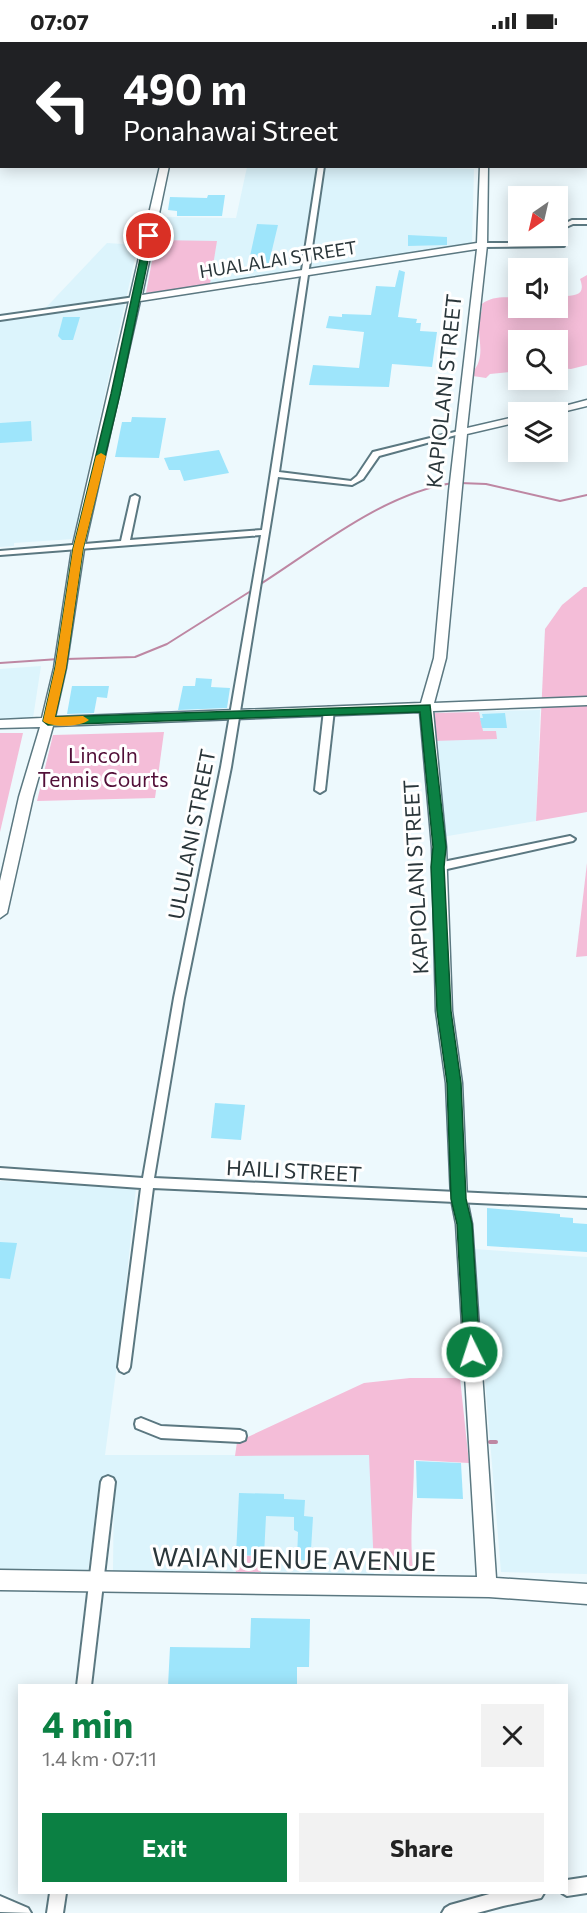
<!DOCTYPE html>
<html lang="en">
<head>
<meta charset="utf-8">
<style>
  :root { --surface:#fff; --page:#f2f2f2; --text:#222; --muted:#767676; --accent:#0b8043 }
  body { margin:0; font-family:Commissioner,sans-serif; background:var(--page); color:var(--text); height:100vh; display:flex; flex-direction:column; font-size:22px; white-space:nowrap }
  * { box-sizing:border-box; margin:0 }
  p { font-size:20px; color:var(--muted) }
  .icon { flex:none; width:33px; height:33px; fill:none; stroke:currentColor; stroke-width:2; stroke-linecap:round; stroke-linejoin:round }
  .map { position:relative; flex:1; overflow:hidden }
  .details { position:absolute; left:18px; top:1642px; width:550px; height:210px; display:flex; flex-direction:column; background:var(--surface); border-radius:0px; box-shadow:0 3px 15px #0003 }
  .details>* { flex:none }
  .hud { position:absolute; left:0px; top:0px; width:588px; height:126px; box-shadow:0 3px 15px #0003; background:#202124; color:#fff; overflow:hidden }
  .needle { width:39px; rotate:214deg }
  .buttons { position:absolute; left:508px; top:144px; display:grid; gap:12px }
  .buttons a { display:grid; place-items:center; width:60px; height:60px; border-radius:0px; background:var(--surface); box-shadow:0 3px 15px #0003; font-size:30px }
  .pin { position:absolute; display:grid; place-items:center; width:51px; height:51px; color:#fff; margin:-26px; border:3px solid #fff; border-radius:50%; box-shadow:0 2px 6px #0007 }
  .me { position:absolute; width:66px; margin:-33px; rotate:356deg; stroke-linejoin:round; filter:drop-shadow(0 0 4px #0008) }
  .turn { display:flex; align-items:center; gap:21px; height:126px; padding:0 24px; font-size:27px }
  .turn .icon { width:78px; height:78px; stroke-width:2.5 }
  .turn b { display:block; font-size:42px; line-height:51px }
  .round { display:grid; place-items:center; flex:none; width:63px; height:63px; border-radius:0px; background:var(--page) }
  .headline { display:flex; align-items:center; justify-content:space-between; height:102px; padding:0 24px }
  h1 { font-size:36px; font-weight:700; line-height:45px; color:var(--accent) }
  .action { display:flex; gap:12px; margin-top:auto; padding:12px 24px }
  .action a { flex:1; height:69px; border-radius:0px; background:var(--accent); color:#fff; font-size:24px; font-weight:700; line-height:69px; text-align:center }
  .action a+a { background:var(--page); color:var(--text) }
  .status { display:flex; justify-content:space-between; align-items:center; height:42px; padding:0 30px; background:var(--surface); direction:ltr }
  .status svg { height:16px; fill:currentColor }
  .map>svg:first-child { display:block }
  .built { fill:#dcf4fc }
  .green { fill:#f4bdd8 }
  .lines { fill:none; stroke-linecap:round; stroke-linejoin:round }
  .stream-far2 { stroke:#be87a3; stroke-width:1.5 }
  .stream-far1 { stroke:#be87a3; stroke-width:2 }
  .stream { stroke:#be87a3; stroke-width:4 }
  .river { fill:#be87a3; fill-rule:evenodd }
  .building { fill:#9ee5fb }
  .street-casing { stroke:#5b7881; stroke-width:4 }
  .secondary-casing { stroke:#5b7881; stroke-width:3 }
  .street { fill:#fff; fill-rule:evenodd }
  .secondary { fill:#fff; fill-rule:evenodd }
  .route { fill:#0b8043; stroke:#07532c; stroke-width:1.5 }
  .slow { fill:#f59e0b }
  .labels { text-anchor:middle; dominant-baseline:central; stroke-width:6; stroke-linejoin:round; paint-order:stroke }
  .far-street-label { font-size:18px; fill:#2a363a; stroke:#fff }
  .street-label { font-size:21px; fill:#2a363a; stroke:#fff }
  .park-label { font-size:21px; fill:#520f38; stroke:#fff }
  .near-street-label { font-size:26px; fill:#2a363a; stroke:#fff }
</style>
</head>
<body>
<div class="status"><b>07:07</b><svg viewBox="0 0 49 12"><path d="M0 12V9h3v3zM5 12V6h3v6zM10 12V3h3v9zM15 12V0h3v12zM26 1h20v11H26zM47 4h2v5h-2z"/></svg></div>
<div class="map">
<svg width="587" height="1871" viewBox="0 0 587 1871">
  <rect width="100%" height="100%" fill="#edf9fd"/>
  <g class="built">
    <polygon points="386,124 474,127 472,202 146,251 156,198 163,175 236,176 247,125"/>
    <polygon points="107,201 138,203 73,497 14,501 14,504 0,505 0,280 38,274"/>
    <polygon points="41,624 33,676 0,677 0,627"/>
    <polygon points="540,668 536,779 442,795 429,671"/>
    <polygon points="0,1139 136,1146 120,1300 105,1413 370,1413 374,1534 288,1530 113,1529 114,1439 102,1434 88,1529 0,1533"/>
    <polygon points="474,1207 587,1215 587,1532 501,1530"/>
  </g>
  <g class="green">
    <polygon points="156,198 217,199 210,242 146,251"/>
    <path d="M587 233V323L571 327 558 326V298H519V329L490 332 486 336 473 334 472 331C486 315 478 300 479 281 479 274 483 269 482 262 492 254 506 255 519 256V266H558V254C573 254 587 255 580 237Z"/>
    <polygon points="584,545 587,545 587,770 536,779 545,587 562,563"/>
    <polygon points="479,670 483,689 496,689 497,697 433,699 429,671"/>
    <polygon points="164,690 155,756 37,759 53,693"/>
    <polygon points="0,691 23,691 0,790"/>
    <polygon points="587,821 587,914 576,915"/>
    <path d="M410 1336H460L469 1421 414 1418C414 1455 409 1491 413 1528L374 1527 369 1413 235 1414 237 1400 364 1341Z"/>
    <polygon points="232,1513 258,1514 261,1530 236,1530"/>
  </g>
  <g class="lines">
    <polyline class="stream-far2" points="208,2 212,0"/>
    <g class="stream-far1">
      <polyline points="460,441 486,442 560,459 587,453"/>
      <path d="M259 543C317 506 384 451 453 441"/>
      <polyline points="66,617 135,615 167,602 254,547"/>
      <polyline points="0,621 59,617"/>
    </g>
    <polyline class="stream" points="490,1400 496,1400"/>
    <polygon class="river" points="0,85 2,85 0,92"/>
  </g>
  <g class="building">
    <polygon points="208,153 225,153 222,174 177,174 177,169 168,168 170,155 207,156"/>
    <polygon points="257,182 278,183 267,229 247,228"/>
    <polygon points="408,193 447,195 447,203 408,204"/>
    <polygon points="399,228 405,230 398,275 417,277 416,281 421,281 420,289 437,290 432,325 392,322 389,345 309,343 313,323 359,326 364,290 326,286 329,274 342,275 342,272 371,273 376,244 395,245"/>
    <polygon points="63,275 80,275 73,298 62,298 58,294"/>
    <polygon points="132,375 166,376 159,416 115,415 122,380 131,380"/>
    <polygon points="31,379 32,399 0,401 0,381"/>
    <polygon points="219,408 229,431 184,439 180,428 169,428 164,416"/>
    <polygon points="196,636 212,637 211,645 230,646 227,666 178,668 183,644 195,644"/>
    <polygon points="72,644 109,644 107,656 97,655 94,671 67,672"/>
    <polygon points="505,671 507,686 482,686 480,676 483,676 482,672"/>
    <polygon points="215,1061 245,1063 241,1098 211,1096"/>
    <polygon points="487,1166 560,1172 560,1175 573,1176 573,1181 587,1182 587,1210 487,1204"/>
    <polygon points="0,1200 17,1201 10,1237 0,1236"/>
    <polygon points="416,1419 461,1421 463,1457 417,1456"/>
    <polygon points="239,1451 284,1452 284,1457 305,1458 304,1474 313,1475 311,1508 326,1509 326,1519 297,1518 298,1490 294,1488 294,1475 266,1474 264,1514 236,1513"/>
    <polygon points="251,1576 310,1577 309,1625 297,1625 297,1644 168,1644 170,1605 250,1606"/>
  </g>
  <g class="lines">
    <defs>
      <g id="street">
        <polygon points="318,124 324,124 279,430 351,439 357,434 373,410 463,388 467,390 379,414 363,437 352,443 278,435 231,725 184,956 154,1136 587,1156 587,1166 153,1146 130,1325 128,1329 124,1331 120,1329 118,1325 141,1146 0,1136 0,1126 143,1136 174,956 221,725 261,493 0,513 0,509 121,499 131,455 135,453 139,455 130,498 262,488"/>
        <polygon points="572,178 587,178 587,182 573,182 564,186 564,204 482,205 479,203 482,201 559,201 558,185"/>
        <polygon points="135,255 137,256 137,258 0,278 0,274"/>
        <polygon points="329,665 334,668 325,748 320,751 315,748 324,668"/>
        <polygon points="570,794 575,797 573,799 438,829 433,825 438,821"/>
        <polygon points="141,1376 161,1384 240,1388 245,1390 246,1394 245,1398 240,1400 161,1396 136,1386 135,1382 136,1378"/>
        <polygon points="108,1434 113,1436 115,1440 91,1644 77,1644 101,1440 103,1436"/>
        <polygon points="587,1835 587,1851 567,1854 562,1851 567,1851 567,1838"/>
        <polygon points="50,1851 66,1851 63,1871 47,1871"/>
        <polygon points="493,1851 544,1851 541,1856 503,1864 477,1871 442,1871 445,1866 450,1863"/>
        <polygon points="0,1854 28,1866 31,1871 0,1870"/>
      </g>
      <g id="secondary">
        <polygon points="185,0 193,0 184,2"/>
        <rect x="480" y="0" width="8" height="2"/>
        <rect x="0" y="2" width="2" height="5"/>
        <rect x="586" y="15" width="1" height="4"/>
        <path d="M160 124H169L142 253 477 201 480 124H488L487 203 467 386 519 374V380L467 392 446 616 434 661 587 655V663L433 669 446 805 452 969 462 1041 467 1157 472 1182 496 1536 587 1542V1562L489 1555 0 1548V1528L477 1535 456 1182 451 1157 446 1041 436 969 432 805 420 670 53 684 33 755 7 871 0 876V839L19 755 40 685 0 686V678L42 676 54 626 72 507ZM477 207 449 449 434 616 421 661 55 675 66 626 84 507 140 259Z"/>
        <polygon points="587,358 587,364 558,371 542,370"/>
      </g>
    </defs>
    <use href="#street" class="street-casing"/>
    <use href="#secondary" class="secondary-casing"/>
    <use href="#street" class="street"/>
    <use href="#secondary" class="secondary"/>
  </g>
  <polygon class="route" points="149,191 153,194 120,352 83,507 66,626 55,675 430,663 446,805 444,825 451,969 461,1041 466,1157 472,1182 480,1310 478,1315 472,1317 467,1315 464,1310 457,1182 451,1157 447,1041 437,969 431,825 433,805 420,670 48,683 43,679 55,626 73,507 111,352 145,194"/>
  <path class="slow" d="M101 411 106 414 83 507 66 626 55 675 83 674 89 678C81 685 50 686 43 679L55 626 73 507 96 414Z"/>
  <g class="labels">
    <g class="far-street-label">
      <text transform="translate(278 217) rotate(-9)">HUALALAI STREET</text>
    </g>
    <g class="street-label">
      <text transform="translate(443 349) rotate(-84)">KAPIOLANI STREET</text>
      <text transform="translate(191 792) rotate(-79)">ULULANI STREET</text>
      <text transform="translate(415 835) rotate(-93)">KAPIOLANI STREET</text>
      <text transform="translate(294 1128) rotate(3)">HAILI STREET</text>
    </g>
    <g class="park-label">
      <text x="103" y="712">Lincoln<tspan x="103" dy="24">Tennis Courts</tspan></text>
    </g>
    <g class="near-street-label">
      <text transform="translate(294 1516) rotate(1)">WAIANUENUE AVENUE</text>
    </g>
  </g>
</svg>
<div class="buttons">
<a><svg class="needle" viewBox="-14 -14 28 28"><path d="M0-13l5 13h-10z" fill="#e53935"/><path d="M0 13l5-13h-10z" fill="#767676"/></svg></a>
<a><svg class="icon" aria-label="sound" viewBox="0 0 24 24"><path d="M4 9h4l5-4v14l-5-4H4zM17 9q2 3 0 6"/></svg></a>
<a><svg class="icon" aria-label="search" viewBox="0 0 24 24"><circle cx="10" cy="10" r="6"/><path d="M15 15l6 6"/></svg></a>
<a><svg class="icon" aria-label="layers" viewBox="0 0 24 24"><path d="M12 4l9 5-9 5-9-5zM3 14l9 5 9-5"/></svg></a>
</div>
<div class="pin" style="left:149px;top:194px;background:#d93025"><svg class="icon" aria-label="arrive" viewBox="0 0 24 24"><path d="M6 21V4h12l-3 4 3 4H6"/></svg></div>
<svg class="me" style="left:472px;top:1310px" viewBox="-20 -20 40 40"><circle r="17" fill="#0b8043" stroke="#fff" stroke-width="3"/><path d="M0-11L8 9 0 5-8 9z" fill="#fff"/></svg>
<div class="hud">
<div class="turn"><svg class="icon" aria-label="left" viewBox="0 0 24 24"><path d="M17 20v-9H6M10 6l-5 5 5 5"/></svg><div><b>490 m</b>Ponahawai Street</div></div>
</div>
<section class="details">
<div class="headline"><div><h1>4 min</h1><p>1.4 km · 07:11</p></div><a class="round"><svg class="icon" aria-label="close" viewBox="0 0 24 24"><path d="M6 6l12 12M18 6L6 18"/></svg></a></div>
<div class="action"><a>Exit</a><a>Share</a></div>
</section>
</div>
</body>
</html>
